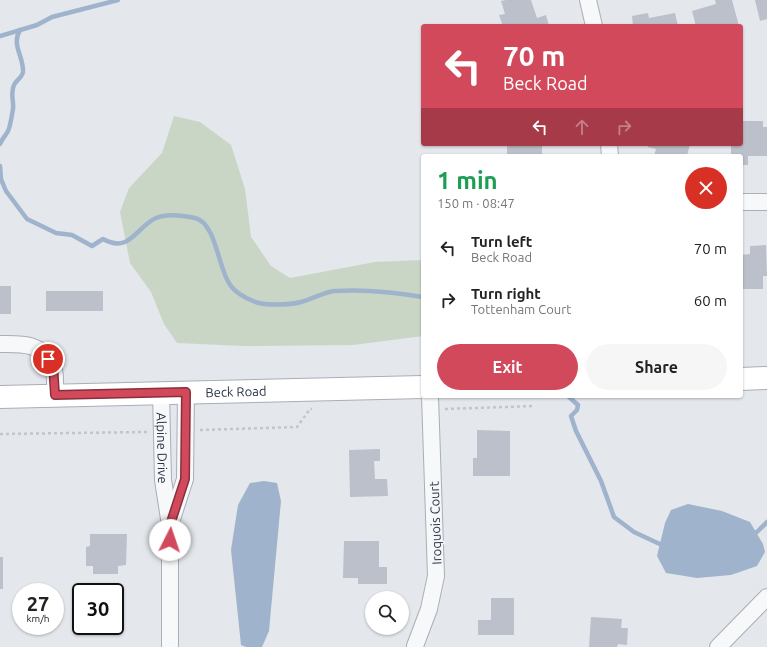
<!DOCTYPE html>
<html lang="en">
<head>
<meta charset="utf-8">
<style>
  :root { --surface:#fff; --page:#f6f6f6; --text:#222; --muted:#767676; --accent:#d1495b }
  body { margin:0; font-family:Ubuntu,sans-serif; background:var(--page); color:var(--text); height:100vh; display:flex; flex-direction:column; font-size:15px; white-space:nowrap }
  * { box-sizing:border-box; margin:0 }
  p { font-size:13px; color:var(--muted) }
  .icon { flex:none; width:22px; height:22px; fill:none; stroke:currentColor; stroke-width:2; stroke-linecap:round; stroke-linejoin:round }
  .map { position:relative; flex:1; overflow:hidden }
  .details { position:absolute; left:421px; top:154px; width:322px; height:244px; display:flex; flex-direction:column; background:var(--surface); border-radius:4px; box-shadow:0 1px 3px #0004 }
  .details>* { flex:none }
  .guide { position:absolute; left:421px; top:24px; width:322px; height:122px; border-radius:4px; box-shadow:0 1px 3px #0004; background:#d1495b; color:#fff; overflow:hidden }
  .fabs { position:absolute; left:365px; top:591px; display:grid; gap:8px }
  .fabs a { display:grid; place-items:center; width:44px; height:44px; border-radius:50%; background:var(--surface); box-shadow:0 1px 3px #0004; font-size:20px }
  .speed { position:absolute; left:12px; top:583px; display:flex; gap:8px; font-size:20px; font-weight:700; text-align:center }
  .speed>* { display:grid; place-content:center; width:52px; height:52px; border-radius:50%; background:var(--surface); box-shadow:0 1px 3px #0004; line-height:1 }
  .speed small { font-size:10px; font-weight:400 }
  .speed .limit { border:2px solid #111; border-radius:6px; background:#fff; color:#111 }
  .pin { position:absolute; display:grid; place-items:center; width:34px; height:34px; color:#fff; margin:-17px; border:2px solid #fff; border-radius:50%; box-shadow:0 1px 4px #0007 }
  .me { position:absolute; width:44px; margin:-22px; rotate:4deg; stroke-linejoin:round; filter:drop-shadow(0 0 3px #0008) }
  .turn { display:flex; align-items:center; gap:14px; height:84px; padding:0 16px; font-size:18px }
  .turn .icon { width:52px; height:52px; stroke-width:2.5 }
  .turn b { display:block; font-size:28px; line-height:34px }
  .lanes { display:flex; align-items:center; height:38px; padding:0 16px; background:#0003; justify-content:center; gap:20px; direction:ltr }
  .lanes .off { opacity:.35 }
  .round { display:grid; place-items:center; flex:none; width:42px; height:42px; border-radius:21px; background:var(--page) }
  .headline { display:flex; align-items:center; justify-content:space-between; height:68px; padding:0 16px }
  h1 { font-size:24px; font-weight:700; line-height:30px; color:#1e9e55 }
  .button { display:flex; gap:8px; margin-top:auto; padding:8px 16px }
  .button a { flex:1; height:46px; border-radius:24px; background:var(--accent); color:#fff; font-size:16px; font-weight:700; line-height:46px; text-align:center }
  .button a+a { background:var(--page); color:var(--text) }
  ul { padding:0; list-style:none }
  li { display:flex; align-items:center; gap:12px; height:52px; padding:0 16px }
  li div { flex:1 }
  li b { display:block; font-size:15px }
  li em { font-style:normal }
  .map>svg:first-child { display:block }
  .green { fill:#c9d6c5 }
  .water { fill:#9fb4cc }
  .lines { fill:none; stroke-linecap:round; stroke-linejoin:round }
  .stream { stroke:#9fb4cc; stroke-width:4.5 }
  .building { fill:#bbc0ca }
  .minor-casing { stroke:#a9aeb7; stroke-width:18 }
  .secondary-casing { stroke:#a9aeb7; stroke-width:24 }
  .path { stroke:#c2c5cb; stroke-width:2.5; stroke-dasharray:3 3; stroke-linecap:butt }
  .minor { stroke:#f7f8fa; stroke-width:16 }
  .secondary { stroke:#fff; stroke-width:22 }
  .route-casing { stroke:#882f3b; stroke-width:10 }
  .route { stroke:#d1495b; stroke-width:7 }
  .labels { text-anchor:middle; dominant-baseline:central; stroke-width:3; stroke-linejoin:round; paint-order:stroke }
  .street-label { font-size:13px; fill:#2b3445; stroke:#f4f6f9 }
</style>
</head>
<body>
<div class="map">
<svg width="767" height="647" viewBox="0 0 767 647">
  <rect width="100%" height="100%" fill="#e4e7ec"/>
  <polygon class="green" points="174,116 200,122 231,145 245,189 251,237 271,266 290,278 375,262 423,260 423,336 353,345 244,346 177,343 164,324 151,292 130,263 120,212 129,188 162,153"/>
  <g class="water">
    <polygon points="264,481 277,483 281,501 269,631 262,647 246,647 241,645 231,550 238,505 250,483"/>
    <polygon points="688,504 722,511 750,522 763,544 765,552 757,566 731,575 697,578 666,573 657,556 665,523 671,510"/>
  </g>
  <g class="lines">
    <g class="stream">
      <polyline points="0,36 37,25 52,17 118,0"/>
      <path d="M0 144C2 139 6 135 8 131 10 128 12 114 13 109 14 101 10 93 14 85 16 80 22 78 23 72 24 57 11 45 20 30"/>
      <path d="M0 166 1 179 6 191 27 219 56 233 72 235 92 246 103 239C130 254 136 227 156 218 167 213 185 216 195 218 216 223 218 267 229 283 233 291 245 298 253 301 263 306 290 305 301 302 313 299 323 292 335 291 365 289 394 292 423 297"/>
      <polyline points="568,396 578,405 577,410 571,416 576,431 601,481 614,517 634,532 664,546"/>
      <polyline points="751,534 757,532 767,522"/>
    </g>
  </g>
  <g class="building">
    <polygon points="506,0 531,0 537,18 546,15 549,26 503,26 499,15 505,14 501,1"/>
    <polygon points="715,0 732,0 739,26 696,26 692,11 716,4"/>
    <polygon points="755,0 767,0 767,19 760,21"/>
    <polygon points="648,13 649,18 675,13 678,26 633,26 632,16"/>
    <polygon points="741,121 763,121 763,127 767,127 767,156 748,156 748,165 741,165 741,156 731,156 731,144 741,144"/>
    <rect x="507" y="144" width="35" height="12"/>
    <polygon points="648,144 690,144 687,156 654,156 656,149 648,147"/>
    <polygon points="766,245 767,276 763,276 763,289 741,289 741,255 750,254 750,246"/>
    <rect x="0" y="286" width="11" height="28"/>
    <rect x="46" y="291" width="57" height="20"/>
    <polygon points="477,430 510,431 510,476 473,476 473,458 477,458"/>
    <polygon points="380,449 380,461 374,461 375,479 387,479 388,496 350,497 349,450"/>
    <polygon points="90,534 127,534 126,565 118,566 118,574 93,574 93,566 86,566 86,547 90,546"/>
    <polygon points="344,541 379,541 379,567 387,567 387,584 358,584 358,578 343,578"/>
    <rect x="0" y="557" width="3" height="32"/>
    <polygon points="491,598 514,598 514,635 478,635 478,620 491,620"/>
    <polygon points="591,617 622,619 621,628 628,628 627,645 618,644 617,647 589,647"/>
  </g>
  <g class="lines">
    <defs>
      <g id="minor">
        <polyline points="588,0 594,26"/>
        <polyline points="609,144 610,156"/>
        <polyline points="741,202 767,202"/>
        <path d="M0 344C21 344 40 342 52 364 56 371 55 386 55 395"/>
        <path id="s1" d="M161 392 163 480 170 525V647"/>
        <polyline points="171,522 185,479 186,392"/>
        <polyline points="415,646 429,609 436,576 430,396"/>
        <polyline points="718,647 767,597"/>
      </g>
      <g id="secondary">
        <polyline points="741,379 767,378"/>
        <path id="s2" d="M0 397 423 387"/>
      </g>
    </defs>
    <use href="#minor" class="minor-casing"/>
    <use href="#secondary" class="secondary-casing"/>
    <g class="path">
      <polyline points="445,409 534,406"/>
      <polyline points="200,430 297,427 310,409 312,409"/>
      <polyline points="0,434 147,432"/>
    </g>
    <use href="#minor" class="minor"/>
    <use href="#secondary" class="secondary"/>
  </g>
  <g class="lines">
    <defs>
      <polyline id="route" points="48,359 53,364 55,395 186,392 185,479 170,525 170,540"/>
    </defs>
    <use href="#route" class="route-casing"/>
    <use href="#route" class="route"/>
  </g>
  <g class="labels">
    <g class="street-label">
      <text stroke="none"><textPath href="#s2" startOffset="236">Beck Road</textPath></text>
      <text stroke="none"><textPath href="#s1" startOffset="56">Alpine Drive</textPath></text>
      <text transform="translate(435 523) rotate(-92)">Iroquois Court</text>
    </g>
  </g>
</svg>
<div class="fabs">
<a><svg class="icon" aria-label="search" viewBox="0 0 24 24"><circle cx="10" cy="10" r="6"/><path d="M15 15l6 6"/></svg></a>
</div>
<div class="speed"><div>27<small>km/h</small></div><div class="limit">30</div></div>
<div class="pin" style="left:48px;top:359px;background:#d93025"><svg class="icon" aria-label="arrive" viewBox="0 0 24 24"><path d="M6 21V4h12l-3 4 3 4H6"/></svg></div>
<svg class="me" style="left:170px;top:540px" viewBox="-20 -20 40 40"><circle r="19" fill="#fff"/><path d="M0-13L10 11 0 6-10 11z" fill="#d1495b"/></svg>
<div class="guide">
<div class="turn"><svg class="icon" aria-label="left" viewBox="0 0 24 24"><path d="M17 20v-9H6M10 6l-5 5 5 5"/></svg><div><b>70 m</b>Beck Road</div></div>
<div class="lanes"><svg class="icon" aria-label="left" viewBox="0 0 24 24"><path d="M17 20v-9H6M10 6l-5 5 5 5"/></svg><svg class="icon off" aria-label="ahead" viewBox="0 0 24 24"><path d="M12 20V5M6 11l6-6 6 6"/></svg><svg class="icon off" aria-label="right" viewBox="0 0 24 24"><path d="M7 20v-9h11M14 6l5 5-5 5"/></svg></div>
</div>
<section class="details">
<div class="headline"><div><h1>1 min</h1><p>150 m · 08:47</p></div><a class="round" style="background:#d93025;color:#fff"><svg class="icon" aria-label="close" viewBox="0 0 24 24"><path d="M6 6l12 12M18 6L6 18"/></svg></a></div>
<ul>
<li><svg class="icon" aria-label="left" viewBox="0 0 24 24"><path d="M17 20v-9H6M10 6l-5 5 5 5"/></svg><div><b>Turn left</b><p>Beck Road</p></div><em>70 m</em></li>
<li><svg class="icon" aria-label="right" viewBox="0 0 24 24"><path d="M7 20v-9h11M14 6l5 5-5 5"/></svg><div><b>Turn right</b><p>Tottenham Court</p></div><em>60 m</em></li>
</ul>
<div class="button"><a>Exit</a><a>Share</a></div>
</section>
</div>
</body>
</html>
